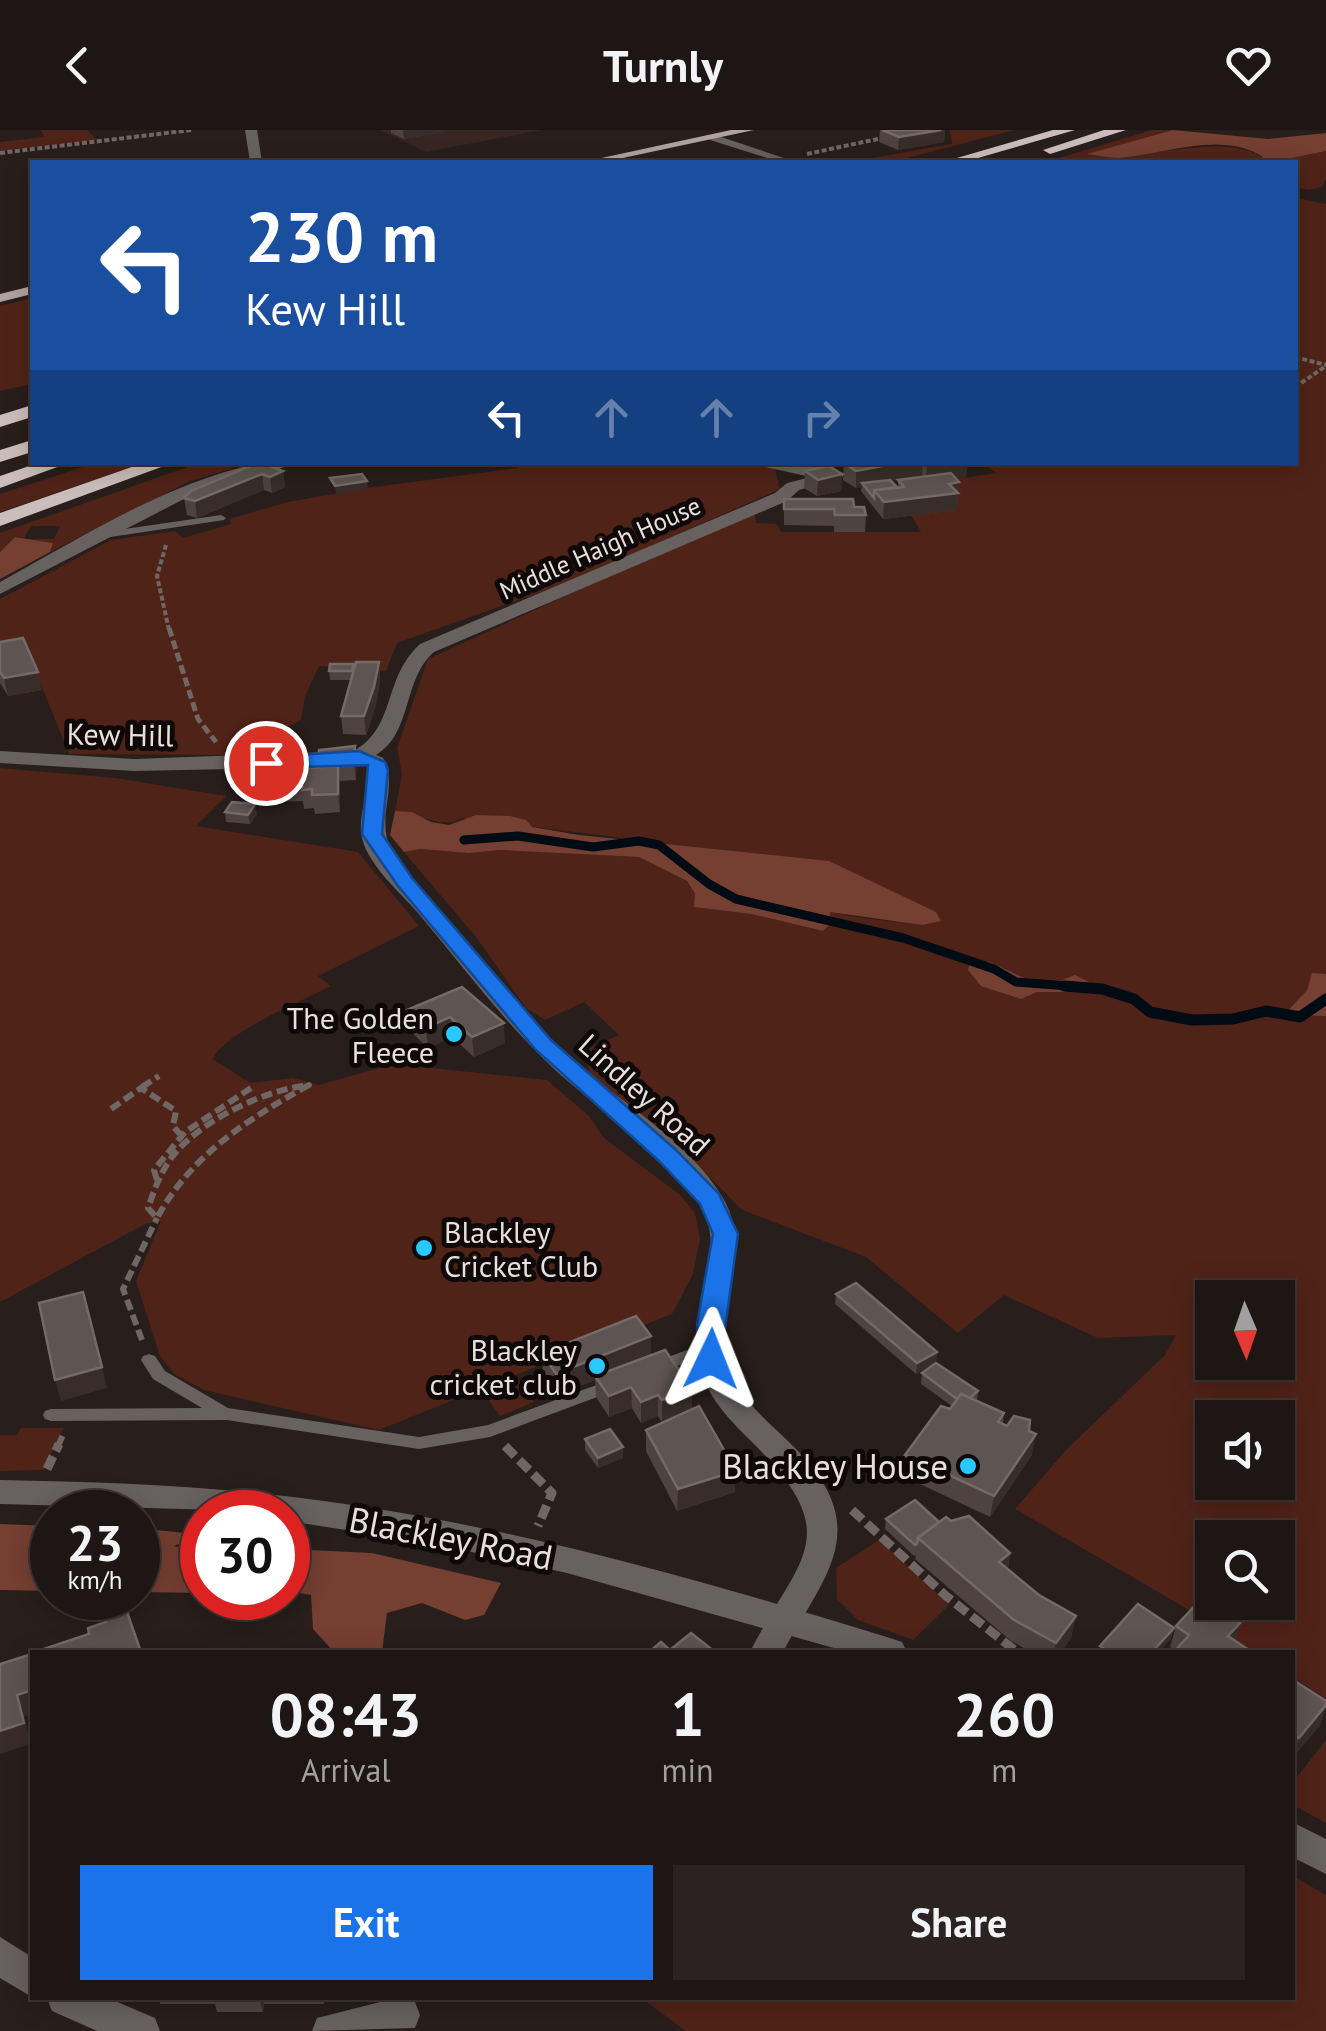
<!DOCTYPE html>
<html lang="en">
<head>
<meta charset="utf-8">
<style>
  :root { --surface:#1e1614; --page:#2b2322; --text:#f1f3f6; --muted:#a19fa0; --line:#3c3534; --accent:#1a73e8 }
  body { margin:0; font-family:"PT Sans",sans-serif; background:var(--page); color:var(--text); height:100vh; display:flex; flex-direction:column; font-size:38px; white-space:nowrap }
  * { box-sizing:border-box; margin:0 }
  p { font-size:32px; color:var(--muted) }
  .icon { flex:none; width:55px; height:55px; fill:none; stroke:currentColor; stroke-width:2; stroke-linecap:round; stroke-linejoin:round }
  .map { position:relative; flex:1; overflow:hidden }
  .drawer { position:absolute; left:30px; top:1520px; width:1265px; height:350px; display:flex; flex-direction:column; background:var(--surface); border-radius:0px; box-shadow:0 5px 25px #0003,0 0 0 2px var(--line) }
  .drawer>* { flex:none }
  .top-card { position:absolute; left:30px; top:30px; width:1268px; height:305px; border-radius:0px; box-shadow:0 5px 25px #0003,0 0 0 2px var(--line); background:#1a4fa0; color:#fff; overflow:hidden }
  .needle { width:65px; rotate:178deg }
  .fabs { position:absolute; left:1195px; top:1150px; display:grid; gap:20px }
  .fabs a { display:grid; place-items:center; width:100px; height:100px; border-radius:0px; background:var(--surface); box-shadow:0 5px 25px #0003,0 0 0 2px var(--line); font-size:50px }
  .speed { position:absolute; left:30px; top:1360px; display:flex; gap:20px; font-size:50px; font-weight:700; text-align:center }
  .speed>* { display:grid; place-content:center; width:130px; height:130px; border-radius:50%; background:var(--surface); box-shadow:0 5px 25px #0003,0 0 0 2px var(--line); line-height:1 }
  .speed small { font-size:25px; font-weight:400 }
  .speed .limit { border:15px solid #d22; background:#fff; color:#111 }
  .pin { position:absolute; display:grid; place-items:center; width:85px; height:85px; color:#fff; margin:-42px; border:5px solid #fff; border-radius:50%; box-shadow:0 2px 10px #0007 }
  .me { position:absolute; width:110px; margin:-55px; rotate:2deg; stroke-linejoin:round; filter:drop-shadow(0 0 8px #0008) }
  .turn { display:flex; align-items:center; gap:35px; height:210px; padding:0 50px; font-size:45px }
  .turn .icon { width:130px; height:130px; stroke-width:2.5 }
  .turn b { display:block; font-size:70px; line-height:85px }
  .lanes { display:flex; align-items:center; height:95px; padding:0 50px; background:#0003; justify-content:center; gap:50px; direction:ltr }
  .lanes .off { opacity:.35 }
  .eta { display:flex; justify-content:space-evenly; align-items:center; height:170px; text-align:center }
  .eta b { font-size:60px; font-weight:800; line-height:70px }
  .cta { display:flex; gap:20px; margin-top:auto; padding:20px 50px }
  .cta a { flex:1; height:115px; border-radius:0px; background:var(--accent); color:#fff; font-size:40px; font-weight:800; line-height:115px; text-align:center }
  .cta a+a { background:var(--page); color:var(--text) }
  header { display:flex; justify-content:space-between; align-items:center; height:130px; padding:0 50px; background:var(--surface); font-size:45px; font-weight:800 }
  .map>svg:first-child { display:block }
  .built { fill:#372622 }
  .green { fill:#502318; fill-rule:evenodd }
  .forest { fill:#753f32 }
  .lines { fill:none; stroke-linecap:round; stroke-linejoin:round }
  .stream-far1 { stroke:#000b13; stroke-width:9 }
  .stream { stroke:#000b13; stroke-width:11 }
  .path-far3 { stroke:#706764; stroke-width:4; stroke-dasharray:5 2.5; stroke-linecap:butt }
  .path-far2 { stroke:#706764; stroke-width:5; stroke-dasharray:9 4; stroke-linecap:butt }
  .path-far1 { stroke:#706764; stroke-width:6; stroke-dasharray:11 5; stroke-linecap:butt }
  .path { stroke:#706764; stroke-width:9; stroke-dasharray:14 6; stroke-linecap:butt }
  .service { fill:#676160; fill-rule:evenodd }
  .minor { fill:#676160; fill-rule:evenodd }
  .tertiary { fill:#676160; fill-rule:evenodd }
  .primary { fill:#afa3a0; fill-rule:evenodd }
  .motorway { fill:#cbbdb9; fill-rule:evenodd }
  .wall { fill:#4e4340; fill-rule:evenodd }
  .shaded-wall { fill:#382d2a }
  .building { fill:#5e5451; stroke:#746a67; stroke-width:2.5 }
  .route { fill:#1a73e8; stroke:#114b97; stroke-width:2.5 }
  .poi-dot { fill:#29c8ff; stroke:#0e0908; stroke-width:4 }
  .labels { text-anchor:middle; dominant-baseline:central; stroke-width:10; stroke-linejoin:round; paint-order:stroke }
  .far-street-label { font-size:25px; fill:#e8e0de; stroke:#0e0908 }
  .street-label { font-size:30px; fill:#e8e0de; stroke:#0e0908 }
  .poi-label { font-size:30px; fill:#e8e0de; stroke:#0e0908; text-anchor:end }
  .near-poi-label { font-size:35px; fill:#e8e0de; stroke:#0e0908; text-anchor:end }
  .near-street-label { font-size:35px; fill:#e8e0de; stroke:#0e0908 }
</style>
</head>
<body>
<header><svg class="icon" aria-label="back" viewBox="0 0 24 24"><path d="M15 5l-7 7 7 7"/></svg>Turnly<svg class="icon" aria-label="heart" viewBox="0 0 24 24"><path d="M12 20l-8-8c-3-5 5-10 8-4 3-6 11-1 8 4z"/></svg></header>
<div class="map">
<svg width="1326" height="1901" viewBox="0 0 1326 1901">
  <rect width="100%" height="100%" fill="#281e1b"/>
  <polygon class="built" points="380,0 542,0 426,22"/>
  <g class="green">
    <polygon points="41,0 87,0 97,10 0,21 0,12 44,7"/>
    <polygon points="950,0 1014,0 892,32 849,32 952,14"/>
    <path d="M1152 0H1173L1090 24C1143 33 1221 0 1264 28L1250 32H1046Z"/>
    <polygon points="1326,21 1326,49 1322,57 1308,60 1295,57 1295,32 1272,32"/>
    <path d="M1295 68 1326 74V844H1312L1307 860 1285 884 1326 886V1569L1293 1547 1292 1522H1254L1184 1477 1015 1379 1067 1319 1165 1225 1176 1205 1098 1208 1004 1165 958 1203 866 1127 742 1080 687 1024 590 945 588 935 578 923 619 905 584 872 545 890 526 878 476 807 404 722 420 719 469 723 500 720 639 727 687 751 695 764V777L751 784 823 801 829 781C859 790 891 790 922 795L615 707 463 688C438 701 420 682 395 681L402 644 397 618 428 529 742 385H755L756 393 777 394 781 402H921L911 385 942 351 997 343 981 333 1295 332ZM1212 1168H1278V1232H1212ZM1212 1288H1278V1352H1212ZM1212 1408H1278V1472H1212Z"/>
    <polygon points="32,168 32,254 0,261 0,176"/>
    <polygon points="98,332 143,333 0,382 0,364"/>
    <polygon points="199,333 249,333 188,352 50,422 52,413 30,409 54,409 60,396 31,396 24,408 15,407 0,422 0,403"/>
    <polygon points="519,333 730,333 775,338 780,359 567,453 397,513 386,541 319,536 305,566 301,590 288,597 290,618 233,625 69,624 29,525 0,530 0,469 111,410 175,401 183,408 231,394 229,389 288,372 367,358 517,338"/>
    <path d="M0 638 115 648 226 666 196 696 358 722 419 796 318 846 331 856C304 870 222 904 213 929L250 953 293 948 319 955 393 934 547 950 589 986 604 1008 679 1064 695 1083 700 1109 693 1144 672 1184 516 1245 534 1272 500 1286 481 1259 379 1300 204 1260 174 1244 160 1226 136 1151 161 1091 145 1094 0 1172Z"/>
    <polygon points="21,1298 63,1298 44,1340 0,1341 0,1305 17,1305"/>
    <polygon points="879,1410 949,1475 913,1510 858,1490 837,1469 836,1438"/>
    <polygon points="1326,1610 1326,1693 1293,1675 1293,1652"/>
    <polygon points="1293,1746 1326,1765 1326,1901 686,1901 641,1868 1292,1868"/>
  </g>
  <g class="forest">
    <path d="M1173 0 1268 9 1326 3V21L1272 32H1250L1263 27C1221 0 1164 25 1118 28 1108 28 1097 25 1087 24Z"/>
    <polygon points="15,407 53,413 50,422 0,449 0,422"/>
    <polygon points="395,681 412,682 431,692 449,695 476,685 510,686 526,690 532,697 579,705 829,731 936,782 941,791 922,795 830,782 831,793 823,801 751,784 694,777 695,764 687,751 639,727 500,720 469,723 420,719 404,722 390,705"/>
    <polygon points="970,831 990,832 1043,857 1075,845 1108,862 1037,862 1021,869 981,856 968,840"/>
    <polygon points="1312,843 1326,844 1326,886 1284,885 1307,860"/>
    <polygon points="0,1394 52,1396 52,1461 0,1460"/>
    <polygon points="138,1398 202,1405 174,1416 193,1421 202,1418 202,1463 138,1462"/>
    <polygon points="288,1419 372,1423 501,1453 484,1485 465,1490 422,1473 387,1483 382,1522 334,1522 313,1499 311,1465 288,1461"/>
  </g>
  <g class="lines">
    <polyline class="stream-far1" points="464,710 518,706 593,717 639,711 659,715 709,754 736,769 903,808 994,839 1016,852 1095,858"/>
    <polyline class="stream" points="1064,856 1102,859 1134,869 1150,882 1192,890 1233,889 1266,881 1300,887 1326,869"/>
    <g class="path-far3">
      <polyline points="0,23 192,0"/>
      <polyline points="807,24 887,7"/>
      <polyline points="1295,227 1326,235"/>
      <polyline points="1295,257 1326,236"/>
      <polyline points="166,415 157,446 169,500"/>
    </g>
    <polyline class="path-far2" points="169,498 198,589 216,612"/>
    <g class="path-far1">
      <path d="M309 955C248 989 191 1025 157 1088L148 1078C155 1058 162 1038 176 1022 206 988 265 960 309 955Z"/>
      <polyline points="142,957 159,946"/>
      <polyline points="111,979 141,958 176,981 173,996 180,1004"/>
      <polyline points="157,1050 154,1040 185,1002 251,958"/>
      <polyline points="142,1210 123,1159 157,1088"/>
      <polyline points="58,1316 63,1305"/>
    </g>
    <g class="path">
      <polyline points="505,1316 552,1363 538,1396"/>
      <polyline points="47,1339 59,1314"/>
      <polyline points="852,1380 946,1466 1017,1522"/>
    </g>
    <g class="service">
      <polygon points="221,385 226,388 224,390 104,408 99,405 104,402"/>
      <polygon points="709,1212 715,1214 717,1218 715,1222 658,1243 652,1241 650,1237 652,1233"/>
      <polygon points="149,1224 155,1226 165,1241 228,1278 419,1307 488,1295 610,1250 616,1252 618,1256 616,1260 490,1307 419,1319 227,1290 51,1291 45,1289 43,1285 45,1281 51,1279 202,1278 153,1249 141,1230 143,1226"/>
    </g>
    <g class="minor">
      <polygon points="707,5 715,5 796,32 780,32 707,9"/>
      <path d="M264 332H300L184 369 0 464V452C84 406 169 351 264 332Z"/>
      <path d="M743 332C773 332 819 329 844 346L799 360 787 371 434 522C402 550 413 603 376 625L383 628C401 660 370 690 397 731 449 797 505 866 567 925 617 971 688 1009 723 1068 758 1127 704 1194 736 1253 750 1279 777 1299 797 1320 874 1400 825 1444 783 1522H750C796 1430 847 1409 758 1318 739 1299 717 1279 706 1254 681 1196 731 1130 701 1076 671 1023 596 979 552 937 502 890 462 835 418 783 400 762 365 733 361 703 359 681 371 658 367 636L134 641 0 633V621L134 629 354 621C397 596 382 549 420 514L775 363 787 353 811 347Z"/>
      <polygon points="0,1807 32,1827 32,1867 0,1848"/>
      <polygon points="47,1868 108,1868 155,1888 160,1901 97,1901 52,1881"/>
      <polygon points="396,1868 415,1872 420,1885 415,1898 312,1901 317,1888"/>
    </g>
    <g class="tertiary">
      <polygon points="245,0 257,0 262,32 250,32"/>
      <path d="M0 1350C108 1352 217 1356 324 1371 517 1397 705 1451 890 1508L902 1512 907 1522H848L567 1443 436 1414 288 1391V1382L0 1374Z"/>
      <polygon points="1292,1692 1326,1709 1326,1744 1292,1727"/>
    </g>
    <g class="primary">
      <polygon points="731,0 754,0 604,32 583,32"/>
      <polygon points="32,156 32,164 0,172 0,164"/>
    </g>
    <g class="motorway">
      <polygon points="1053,0 1075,0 964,32 943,32"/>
      <polygon points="1104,0 1126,0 1050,24 1043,20"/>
      <polygon points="32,275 32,287 0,297 0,285"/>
      <polygon points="32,310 32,322 0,332 0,320"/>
      <polygon points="41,332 71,332 0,358 0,346"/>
      <polygon points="146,332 175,332 0,396 0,383"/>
    </g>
  </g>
  <g class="wall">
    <polygon points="391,0 444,0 444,2 404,9 391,3"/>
    <polygon points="880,0 945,0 944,12 898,20 879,12"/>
    <polygon points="260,332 283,341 285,357 272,363 264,360 197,388 187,385 184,368"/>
    <path d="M820 332H967L966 347 955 348 959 352 957 380 883 389 861 361 862 356 856 358 843 350 844 335 822 336ZM922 345 923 347 898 350V357L891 351Z"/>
    <polygon points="805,341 842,344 841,361 817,366 804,358"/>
    <polygon points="784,369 854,377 866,385 865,402 834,402 834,396 784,395"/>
    <polygon points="0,512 42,560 8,566 0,553"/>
    <polygon points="379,532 380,550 376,575 366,605 343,604 341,586 351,550 330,550 329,541 353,534 354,540"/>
    <polygon points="355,616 356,650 340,651 340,682 315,684 314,678 304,679 303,671 277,672 254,668 252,649 320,637 319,626"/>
    <polygon points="225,682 257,684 250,694 226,692"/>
    <polygon points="462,857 505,913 474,927 452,907 428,918 409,900 407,880"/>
    <polygon points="836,1164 937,1222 936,1232 916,1244 835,1174"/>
    <polygon points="651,1206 651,1225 692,1279 735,1362 677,1381 646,1321 646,1300 679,1285 662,1292 658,1286 641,1293 632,1278 609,1287 596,1267 595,1250 557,1265 543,1244 542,1223"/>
    <polygon points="922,1243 978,1261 977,1271 1004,1283 1003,1294 1029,1301 1032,1325 990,1387 903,1346 905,1325 952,1276 921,1254"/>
    <polygon points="585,1309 623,1317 623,1328 598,1338 585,1320"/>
    <polygon points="886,1389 951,1391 1010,1423 1008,1439 1039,1465 1076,1486 1071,1508 1061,1522 1031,1522 1011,1511 915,1429 916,1425 914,1426 885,1399"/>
    <polygon points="1240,1493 1235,1511 1175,1521 1170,1517 1176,1496"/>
    <polygon points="1292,1549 1321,1594 1292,1628"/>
    <polygon points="159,1868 325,1868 324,1874 264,1874 263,1882 217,1882 215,1874 160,1874"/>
  </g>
  <g class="shaded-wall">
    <polygon points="403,0 444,0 444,2 404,9"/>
    <polygon points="945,0 944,12 898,20 899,7"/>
    <polygon points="903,332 923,332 922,345 864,356 862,353 862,356 856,358 856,341"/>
    <polygon points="952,332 967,332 966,347 926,352 927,335"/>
    <polygon points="283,341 285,357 272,363 270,347"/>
    <polygon points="262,344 264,360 197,388 195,371"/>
    <polygon points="842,344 841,361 817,366 818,350"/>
    <polygon points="367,351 368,359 336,364 335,356"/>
    <polygon points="959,352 957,380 883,389 884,372 949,354"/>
    <polygon points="379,532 380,550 376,575 366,605 364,586"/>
    <polygon points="38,542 42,560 8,566 4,548"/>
    <polygon points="355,616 357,635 356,650 354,632"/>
    <polygon points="338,636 340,654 340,682 338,664"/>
    <polygon points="255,674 257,684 250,694 248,685"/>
    <polygon points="450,887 452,907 428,918 426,898"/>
    <polygon points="504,893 505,913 474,927 472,907"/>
    <polygon points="651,1206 651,1227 595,1246 595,1250 557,1265 556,1244"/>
    <polygon points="937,1222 936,1232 916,1244 917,1233"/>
    <polygon points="102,1237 107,1258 61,1271 55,1250"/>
    <polygon points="631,1257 632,1278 609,1287 609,1266"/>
    <polygon points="692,1259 692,1280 662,1292 662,1270"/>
    <polygon points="658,1265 658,1286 641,1293 641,1272"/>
    <polygon points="1036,1304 1032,1325 990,1387 994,1366"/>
    <polygon points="623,1317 623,1328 598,1338 598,1328"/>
    <polygon points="736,1341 735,1362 677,1381 678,1359"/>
    <polygon points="1010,1423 1007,1444 999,1432"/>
    <polygon points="1076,1486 1071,1508 1061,1522 1054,1522 1056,1513"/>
    <polygon points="1240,1493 1234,1514 1228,1506"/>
    <polygon points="1174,1498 1171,1509 1159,1522 1152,1522"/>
    <polygon points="32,1560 32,1584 24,1587 31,1614 0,1624 0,1601 17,1565"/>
    <polygon points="1326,1575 1321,1594 1292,1628 1299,1608"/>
    <polygon points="259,1868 263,1868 264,1874 263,1882"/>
  </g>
  <g class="building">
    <polygon points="882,0 941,0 899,7"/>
    <polygon points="260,332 283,341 270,347 262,344 195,371 184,368 191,361"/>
    <polygon points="847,332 903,332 856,341 844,333"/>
    <polygon points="925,332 952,332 927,335"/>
    <polygon points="829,336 842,344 818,350 805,341"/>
    <polygon points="951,343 959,352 949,354 958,363 884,372 874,360 904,357 898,350"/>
    <polygon points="362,344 367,351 335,356 330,348"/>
    <polygon points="890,350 897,357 874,360 874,368 862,353"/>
    <polygon points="784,369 853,369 854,377 864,377 866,385 835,385 834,379 784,379"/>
    <polygon points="23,508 38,542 4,548 0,542 0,512"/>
    <polygon points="356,532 379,532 374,557 364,586 341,586"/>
    <polygon points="330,534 353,534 352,541 329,541"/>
    <polygon points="355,616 354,632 326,633 326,625 319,626 319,620"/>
    <polygon points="338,636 338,664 312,665 312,659 302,660 302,652 274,654 252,649 259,642 272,644 272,640"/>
    <polygon points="232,672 255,674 248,685 225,682"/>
    <polygon points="462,857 504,893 472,907 450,887 426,898 407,880"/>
    <polygon points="856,1153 937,1222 917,1233 836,1164"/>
    <polygon points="83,1162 102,1237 55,1250 39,1173"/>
    <polygon points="636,1186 651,1206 556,1244 542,1223"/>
    <polygon points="665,1220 692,1259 662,1270 658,1265 641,1272 631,1257 609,1266 595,1246"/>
    <polygon points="936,1233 978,1261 970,1268 961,1264 957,1269 922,1243"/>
    <polygon points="961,1264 1004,1283 998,1292 1007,1296 1014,1286 1030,1290 1029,1301 1036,1304 994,1366 905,1325 941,1276 950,1279"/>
    <polygon points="699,1276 736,1341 678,1359 646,1300"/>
    <polygon points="610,1299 623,1317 598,1328 585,1309"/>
    <polygon points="915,1370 939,1392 918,1408 917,1414 915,1415 886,1389"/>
    <polygon points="969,1386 1010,1423 999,1432 1039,1465 1076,1486 1056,1513 1014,1490 918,1408 946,1387 951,1391"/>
    <polygon points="1202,1468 1240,1493 1228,1506 1252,1522 1174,1522 1189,1505 1176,1496"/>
    <polygon points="1138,1474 1174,1498 1152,1522 1109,1522 1100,1516"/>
    <polygon points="118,1479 126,1479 141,1522 35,1522 89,1504 88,1498 106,1492 105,1486"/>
    <polygon points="691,1503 715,1522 649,1522 661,1512 670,1520"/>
    <polygon points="32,1524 32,1560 17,1565 24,1593 0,1601 0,1534"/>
    <polygon points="1292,1549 1326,1571 1326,1575 1299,1608 1292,1604"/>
  </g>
  <polygon class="route" points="359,621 385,632 388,640 382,704 412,748 551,910 676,1020 719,1064 738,1104 720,1236 702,1236 698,1229 697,1194 713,1104 700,1074 659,1031 535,919 398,756 362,704 368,635 266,638 256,633 266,627"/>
  <g class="poi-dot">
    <circle cx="454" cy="904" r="10"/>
    <circle cx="424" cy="1118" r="10"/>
    <circle cx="597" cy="1236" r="10"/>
    <circle cx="968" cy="1336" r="10"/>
  </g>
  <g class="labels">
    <g class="far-street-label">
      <text transform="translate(600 418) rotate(-24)">Middle Haigh House</text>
    </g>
    <g class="street-label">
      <text transform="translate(120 604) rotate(1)">Kew Hill</text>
      <text transform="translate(645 964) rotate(42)">Lindley Road</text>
    </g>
    <g class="poi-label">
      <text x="434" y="887">The Golden<tspan x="434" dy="34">Fleece</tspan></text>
      <text x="444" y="1101" text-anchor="start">Blackley<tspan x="444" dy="34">Cricket Club</tspan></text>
      <text x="577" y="1219">Blackley<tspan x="577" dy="34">cricket club</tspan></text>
    </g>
    <g class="near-poi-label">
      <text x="948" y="1336">Blackley House</text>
    </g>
    <g class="near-street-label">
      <text transform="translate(451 1408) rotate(11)">Blackley Road</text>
    </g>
  </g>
</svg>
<div class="fabs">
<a><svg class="needle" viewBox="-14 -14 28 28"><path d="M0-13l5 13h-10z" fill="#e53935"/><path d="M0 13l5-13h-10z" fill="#a19fa0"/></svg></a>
<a><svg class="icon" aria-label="sound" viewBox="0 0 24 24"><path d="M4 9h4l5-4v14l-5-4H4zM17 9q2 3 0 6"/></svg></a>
<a><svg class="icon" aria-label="search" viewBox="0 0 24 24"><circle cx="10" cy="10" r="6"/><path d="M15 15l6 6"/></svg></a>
</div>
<div class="speed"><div>23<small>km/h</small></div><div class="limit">30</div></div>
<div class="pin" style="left:266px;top:633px;background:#d93025"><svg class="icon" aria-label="arrive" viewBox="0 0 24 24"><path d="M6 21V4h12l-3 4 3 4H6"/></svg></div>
<svg class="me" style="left:711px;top:1229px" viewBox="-20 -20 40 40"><path d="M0-17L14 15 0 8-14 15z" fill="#1a73e8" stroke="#fff" stroke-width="4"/></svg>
<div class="top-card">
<div class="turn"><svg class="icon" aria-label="left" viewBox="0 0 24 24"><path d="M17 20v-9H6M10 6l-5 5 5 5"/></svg><div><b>230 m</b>Kew Hill</div></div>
<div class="lanes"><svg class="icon" aria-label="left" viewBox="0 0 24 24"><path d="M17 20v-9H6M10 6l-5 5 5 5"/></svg><svg class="icon off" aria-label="ahead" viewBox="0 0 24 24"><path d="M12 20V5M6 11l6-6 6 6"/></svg><svg class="icon off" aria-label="ahead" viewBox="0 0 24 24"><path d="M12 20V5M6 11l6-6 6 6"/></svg><svg class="icon off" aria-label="right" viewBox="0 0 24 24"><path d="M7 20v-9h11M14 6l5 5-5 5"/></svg></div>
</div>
<section class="drawer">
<div class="eta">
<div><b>08:43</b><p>Arrival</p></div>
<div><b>1</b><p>min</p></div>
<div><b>260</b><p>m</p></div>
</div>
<div class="cta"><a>Exit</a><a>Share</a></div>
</section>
</div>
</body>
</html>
